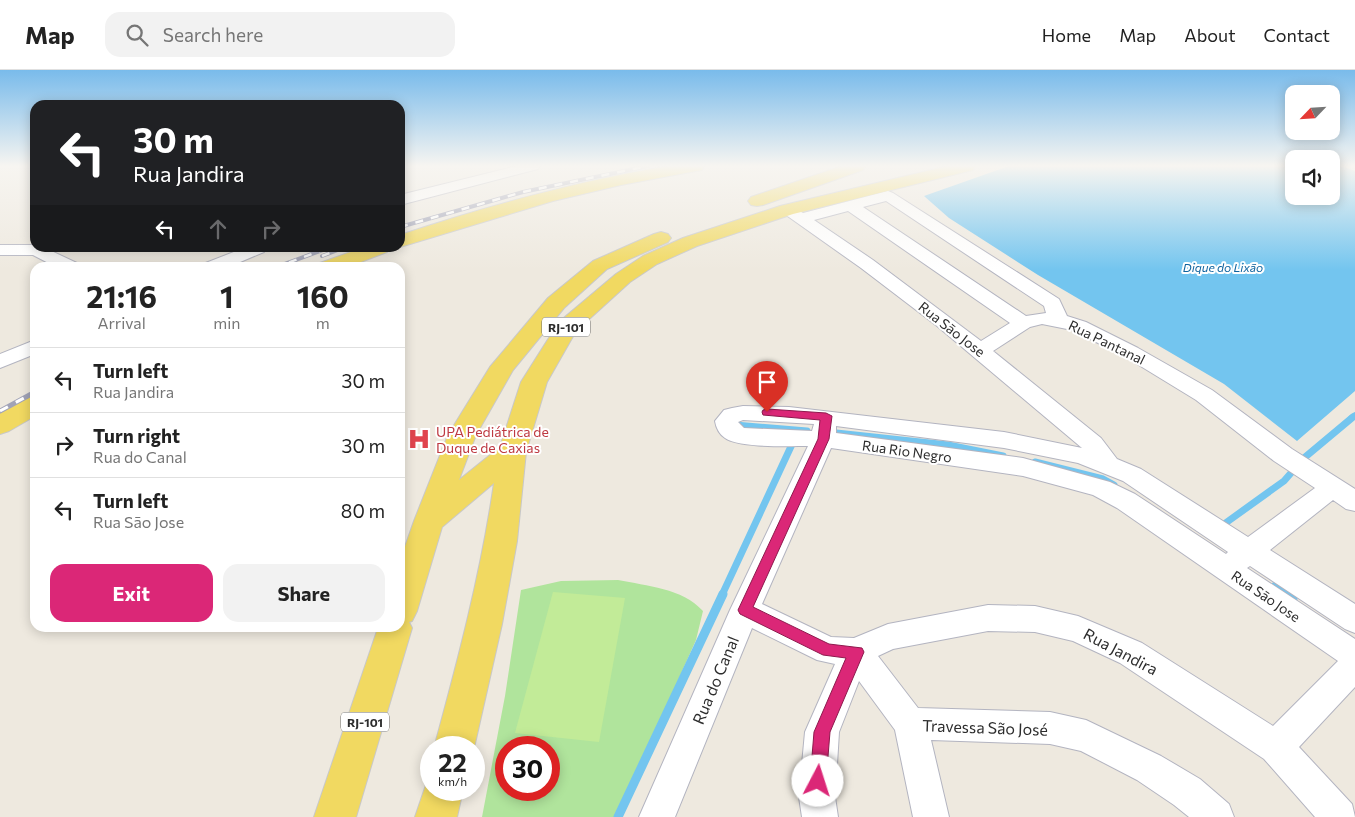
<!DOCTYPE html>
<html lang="en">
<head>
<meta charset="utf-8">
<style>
  :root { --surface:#fff; --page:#f2f2f2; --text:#222; --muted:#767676; --line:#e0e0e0; --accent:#db2777 }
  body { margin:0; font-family:Commissioner,sans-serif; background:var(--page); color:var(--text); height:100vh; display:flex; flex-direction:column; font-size:19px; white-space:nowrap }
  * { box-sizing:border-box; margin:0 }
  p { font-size:16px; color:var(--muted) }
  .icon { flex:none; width:28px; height:28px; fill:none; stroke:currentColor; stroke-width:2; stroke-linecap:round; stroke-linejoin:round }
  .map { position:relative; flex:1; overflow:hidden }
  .sheet { position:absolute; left:30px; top:192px; width:375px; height:370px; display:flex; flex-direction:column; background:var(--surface); border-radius:15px; box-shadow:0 2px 12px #0003 }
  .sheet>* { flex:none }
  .banner { position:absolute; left:30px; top:30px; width:375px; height:152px; border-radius:15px; box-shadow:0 2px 12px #0003; background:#202124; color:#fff; overflow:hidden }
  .needle { width:32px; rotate:245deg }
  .buttons { position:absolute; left:1285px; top:15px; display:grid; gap:10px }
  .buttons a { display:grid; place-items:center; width:55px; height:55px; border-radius:10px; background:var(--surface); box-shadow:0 2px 12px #0003; font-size:25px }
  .speed { position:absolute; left:420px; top:666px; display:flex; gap:10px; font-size:25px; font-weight:700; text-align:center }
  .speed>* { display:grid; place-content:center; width:65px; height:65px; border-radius:50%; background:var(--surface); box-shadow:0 2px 12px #0003; line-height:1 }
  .speed small { font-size:12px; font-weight:400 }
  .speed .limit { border:8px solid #d22; background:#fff; color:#111 }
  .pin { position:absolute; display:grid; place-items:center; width:42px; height:42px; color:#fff; margin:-51px -21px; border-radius:50% 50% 50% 0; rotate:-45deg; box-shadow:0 0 5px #0007 }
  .pin .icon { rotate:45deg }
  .me { position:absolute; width:55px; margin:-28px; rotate:5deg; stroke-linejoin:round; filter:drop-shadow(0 0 4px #0008) }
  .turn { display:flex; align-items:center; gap:18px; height:105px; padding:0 20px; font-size:22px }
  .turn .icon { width:65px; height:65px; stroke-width:2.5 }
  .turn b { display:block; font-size:35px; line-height:42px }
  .lanes { display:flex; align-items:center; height:48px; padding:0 20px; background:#0003; justify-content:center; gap:25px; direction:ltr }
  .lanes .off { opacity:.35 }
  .eta { display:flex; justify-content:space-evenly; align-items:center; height:85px; text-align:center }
  .eta b { font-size:30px; font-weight:700; line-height:35px }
  .primary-button { display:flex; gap:10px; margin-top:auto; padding:10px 20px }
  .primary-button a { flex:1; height:58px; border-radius:15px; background:var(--accent); color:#fff; font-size:20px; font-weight:700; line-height:58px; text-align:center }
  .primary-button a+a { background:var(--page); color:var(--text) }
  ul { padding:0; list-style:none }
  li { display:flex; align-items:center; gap:15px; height:65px; padding:0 20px; border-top:1px solid var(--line) }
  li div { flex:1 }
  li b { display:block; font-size:19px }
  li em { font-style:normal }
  header { display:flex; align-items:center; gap:30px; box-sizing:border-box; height:70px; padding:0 25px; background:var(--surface); border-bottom:1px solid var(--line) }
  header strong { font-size:24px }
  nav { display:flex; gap:28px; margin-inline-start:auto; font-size:18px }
  .search { width:350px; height:45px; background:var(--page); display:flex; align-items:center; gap:12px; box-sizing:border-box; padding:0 18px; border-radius:15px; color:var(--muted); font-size:19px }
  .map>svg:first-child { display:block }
  .green { fill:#b0e49c; fill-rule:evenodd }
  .pitch { fill:#c2eb98 }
  .water { fill:#73c5ef }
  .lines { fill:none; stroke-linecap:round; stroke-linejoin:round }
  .stream-far2 { stroke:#73c5ef; stroke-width:5.5 }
  .stream-far1 { stroke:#73c5ef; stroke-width:7 }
  .stream { stroke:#73c5ef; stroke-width:9 }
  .minor-casing { stroke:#b3b4c0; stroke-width:2 }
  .major-casing { stroke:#c8c8c8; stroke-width:2 }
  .minor { fill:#fff; fill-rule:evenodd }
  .major { fill:#f1d961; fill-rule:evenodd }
  .rail-far1-casing { stroke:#a1a3b7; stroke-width:4 }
  .rail-casing { stroke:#a1a3b7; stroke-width:5 }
  .rail-far1 { stroke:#fff; stroke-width:2.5; stroke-dasharray:8; stroke-linecap:butt }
  .rail { stroke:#fff; stroke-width:3; stroke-dasharray:9; stroke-linecap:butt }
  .route { fill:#db2777; stroke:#8e194d }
  .labels { text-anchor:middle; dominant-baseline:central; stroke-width:4; stroke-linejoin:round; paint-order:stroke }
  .far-water-label { font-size:12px; font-style:italic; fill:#0e639f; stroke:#fff }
  .shield { fill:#fff; stroke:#6c6c6c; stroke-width:1 }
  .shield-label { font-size:12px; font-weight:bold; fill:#2d2d2d }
  .street-label { font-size:14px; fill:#2d2d2d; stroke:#fff }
  .health-label { font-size:14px; fill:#be3a42; stroke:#fff; text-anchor:start }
  .near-street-label { font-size:16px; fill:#2d2d2d; stroke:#fff }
</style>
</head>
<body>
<header>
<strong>Map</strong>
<div class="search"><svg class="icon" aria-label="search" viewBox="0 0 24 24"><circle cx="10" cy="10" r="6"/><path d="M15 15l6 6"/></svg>Search here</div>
<nav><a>Home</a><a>Map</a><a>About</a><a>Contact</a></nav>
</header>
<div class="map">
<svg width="1355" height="747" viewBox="0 0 1355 747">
  <rect width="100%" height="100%" fill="#eee9df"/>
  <path class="green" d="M618 510C647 516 682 518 703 541L696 570 617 747H482L505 626 521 520 561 511ZM506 678H549V720H506Z"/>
  <polygon class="pitch" points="553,522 625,528 599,672 515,663"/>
  <polygon class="water" points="1009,96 1294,96 1294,126 1331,126 1331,96 1341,96 1355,101 1355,321 1297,371 1224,314 1038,205 949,148 924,126"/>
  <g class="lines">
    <polyline class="stream-far2" points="1351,348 1355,345"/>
    <g class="stream-far1">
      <polyline points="735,355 807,361"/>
      <polyline points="827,362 948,375 1003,386"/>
      <polyline points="1035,392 1103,409 1114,415"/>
      <polyline points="1220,457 1284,411 1304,388 1353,347"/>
      <polyline points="1274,516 1287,525"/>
      <polyline points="722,525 794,370"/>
    </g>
    <g class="stream">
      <polyline points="1285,524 1293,529"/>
      <polyline points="618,747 723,524"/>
    </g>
    <defs>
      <g id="minor">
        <polygon points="517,96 540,96 538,99 400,135 400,125"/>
        <path d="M888 121 893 123 1059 229 1067 246 1086 252 1138 278 1212 320 1292 379 1355 419V441L1346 439 1333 430 1270 480 1355 534V563L1345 559 1250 496 1247 498 1355 569V617L1299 677 1352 734 1355 747H1315L1264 689 1120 593 1073 571 1035 562 988 561 893 579 878 586 918 638 1050 642 1086 650 1161 686 1200 709 1229 734 1234 747H1189L1174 735 1137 710 1081 681 1050 674 931 670 949 747H913L895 660 859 611 839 662 835 727 838 747H802L799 727 805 662 835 594 817 590 752 558 675 747H639L730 540 808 376C788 376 739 378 725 368 719 364 716 357 715 351L724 340 732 338 743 336 789 337 1004 362 1082 378 937 256 861 198 779 140 781 137 787 135 803 143ZM886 131 1044 236 1046 243 1026 246 863 137ZM848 141 1010 253 981 271 873 190 814 150ZM1042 254 1072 260 1124 286 1196 330 1274 391 1315 418 1248 467 1141 399 1117 389 1101 368 993 281 1030 257ZM743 350 814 354 812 361 744 358 738 352ZM836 356 1004 378 1078 393 1123 411 1228 482 1226 484 1135 424 1110 412 1023 388 836 363ZM831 378 1023 406 1093 425 1117 438 1338 591 1273 656 1142 573 1078 546 1035 536 988 535 888 554 854 568 831 567 762 534Z"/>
        <polygon points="0,175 35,175 35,178 45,178 79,194 82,198 58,198 33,185 0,185"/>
        <polygon points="244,178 267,178 264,182 226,198 200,198 203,194"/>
        <polygon points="35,270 35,284 0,298 0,284"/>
      </g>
      <g id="major">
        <path d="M669 96H704L702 100 696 101 621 115 553 131 400 177V165C488 136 577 111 669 96Z"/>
        <polygon points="842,96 865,96 863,100 763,135 757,136 751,135 748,131 751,127"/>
        <path d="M948 96H975L973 100 793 144 697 176 657 194 630 212 576 261 547 312 526 382 517 471 502 554 474 678H434C458 590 481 503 494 413L442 457 417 541 412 551 409 552 412 558 356 747H314L378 558H400V491L414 451 448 365 490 297 548 228 593 191 654 164 661 162 668 164 671 168 668 172 607 199 564 238 513 300 476 365 459 410 500 377 521 312 559 252 616 204 643 186 683 168 780 136Z"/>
        <polygon points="362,178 390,178 387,182 345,198 314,198 317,194"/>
        <polygon points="35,326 35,346 9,361 0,364 0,343 26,328"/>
        <polygon points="431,704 431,720 463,720 457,747 415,747 429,706"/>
      </g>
    </defs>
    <use href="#minor" class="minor-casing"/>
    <use href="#major" class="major-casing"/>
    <use href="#minor" class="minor"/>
    <use href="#major" class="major"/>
    <defs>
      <g id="rail-far1">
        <polyline points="400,157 523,122 648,96"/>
        <polyline points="322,186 343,178"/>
        <polyline points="274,198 328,178"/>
      </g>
      <polyline id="rail" points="0,341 35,322"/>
    </defs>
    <use href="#rail-far1" class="rail-far1-casing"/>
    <use href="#rail" class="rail-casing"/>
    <use href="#rail-far1" class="rail-far1"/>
    <use href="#rail" class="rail"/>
  </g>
  <linearGradient id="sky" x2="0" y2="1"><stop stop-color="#79bbeb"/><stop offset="0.48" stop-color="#f7f5f1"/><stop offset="1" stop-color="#f7f5f1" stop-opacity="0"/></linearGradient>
  <rect width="1355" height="200" fill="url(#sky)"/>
  <polygon class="route" points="767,339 826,343 832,346 829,369 753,537 829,574 862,578 864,582 830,662 826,711 824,717 818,719 812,717 810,711 814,662 846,588 823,585 740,544 738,540 818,369 820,350 763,345 762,342 763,340"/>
  <defs>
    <symbol id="hospital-bare" viewBox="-9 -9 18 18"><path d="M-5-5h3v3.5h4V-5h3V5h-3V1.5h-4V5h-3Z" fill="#e0444e" stroke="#fff" stroke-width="2.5" paint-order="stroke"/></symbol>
  </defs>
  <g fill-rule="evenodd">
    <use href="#hospital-bare" x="403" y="353" width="32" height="32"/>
  </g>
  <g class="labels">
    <g class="far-water-label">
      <text x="1223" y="197">Dique do Lixão</text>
    </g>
    <g class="shield">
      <rect x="542" y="247.5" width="48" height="19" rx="4"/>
      <rect x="341" y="642.5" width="48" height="19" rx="4"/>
    </g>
    <g class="shield-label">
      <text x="566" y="257">RJ-101</text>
      <text x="365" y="652">RJ-101</text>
    </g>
    <g class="street-label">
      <text transform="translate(952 259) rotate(38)">Rua Sāo Jose</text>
      <text transform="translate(1107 272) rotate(26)">Rua Pantanal</text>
      <text transform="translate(907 381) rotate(8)">Rua Rio Negro</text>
      <text transform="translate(1266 526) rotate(34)">Rua Sāo Jose</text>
    </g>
    <g class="health-label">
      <text x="436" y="361">UPA Pediátrica de<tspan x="436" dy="16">Duque de Caxias</tspan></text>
    </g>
    <g class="near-street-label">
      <text transform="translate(1121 581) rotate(28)">Rua Jandira</text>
      <text transform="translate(715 610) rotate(-67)">Rua do Canal</text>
      <text transform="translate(985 657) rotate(2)">Travessa São José</text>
    </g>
  </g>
</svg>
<div class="buttons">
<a><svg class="needle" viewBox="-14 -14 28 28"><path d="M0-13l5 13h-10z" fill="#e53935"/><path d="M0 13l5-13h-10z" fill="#767676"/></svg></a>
<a><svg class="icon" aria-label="sound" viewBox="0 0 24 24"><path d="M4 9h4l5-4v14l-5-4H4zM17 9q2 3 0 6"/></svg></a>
</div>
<div class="speed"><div>22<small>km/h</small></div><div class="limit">30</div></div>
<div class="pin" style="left:767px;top:342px;background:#d93025"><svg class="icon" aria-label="arrive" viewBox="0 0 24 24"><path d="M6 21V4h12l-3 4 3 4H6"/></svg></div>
<svg class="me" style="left:818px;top:711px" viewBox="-20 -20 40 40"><circle r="19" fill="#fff"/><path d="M0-13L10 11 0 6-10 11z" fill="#db2777"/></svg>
<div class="banner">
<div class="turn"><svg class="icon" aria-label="left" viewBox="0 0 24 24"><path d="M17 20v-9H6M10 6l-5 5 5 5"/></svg><div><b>30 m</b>Rua Jandira</div></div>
<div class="lanes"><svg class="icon" aria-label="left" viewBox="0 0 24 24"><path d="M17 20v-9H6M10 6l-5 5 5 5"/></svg><svg class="icon off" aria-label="ahead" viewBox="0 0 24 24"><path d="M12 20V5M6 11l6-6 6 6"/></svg><svg class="icon off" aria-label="right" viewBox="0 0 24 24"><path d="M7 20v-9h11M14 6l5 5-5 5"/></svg></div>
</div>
<section class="sheet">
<div class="eta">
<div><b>21:16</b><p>Arrival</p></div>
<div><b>1</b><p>min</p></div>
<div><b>160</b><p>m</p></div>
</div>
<ul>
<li><svg class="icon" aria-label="left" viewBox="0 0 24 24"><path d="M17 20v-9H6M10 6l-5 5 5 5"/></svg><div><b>Turn left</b><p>Rua Jandira</p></div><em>30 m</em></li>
<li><svg class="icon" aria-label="right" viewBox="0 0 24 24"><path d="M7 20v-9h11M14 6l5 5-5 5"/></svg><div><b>Turn right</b><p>Rua do Canal</p></div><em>30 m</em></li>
<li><svg class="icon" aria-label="left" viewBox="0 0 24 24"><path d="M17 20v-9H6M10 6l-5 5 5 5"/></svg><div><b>Turn left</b><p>Rua Sāo Jose</p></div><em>80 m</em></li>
</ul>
<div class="primary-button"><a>Exit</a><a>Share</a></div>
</section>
</div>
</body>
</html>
